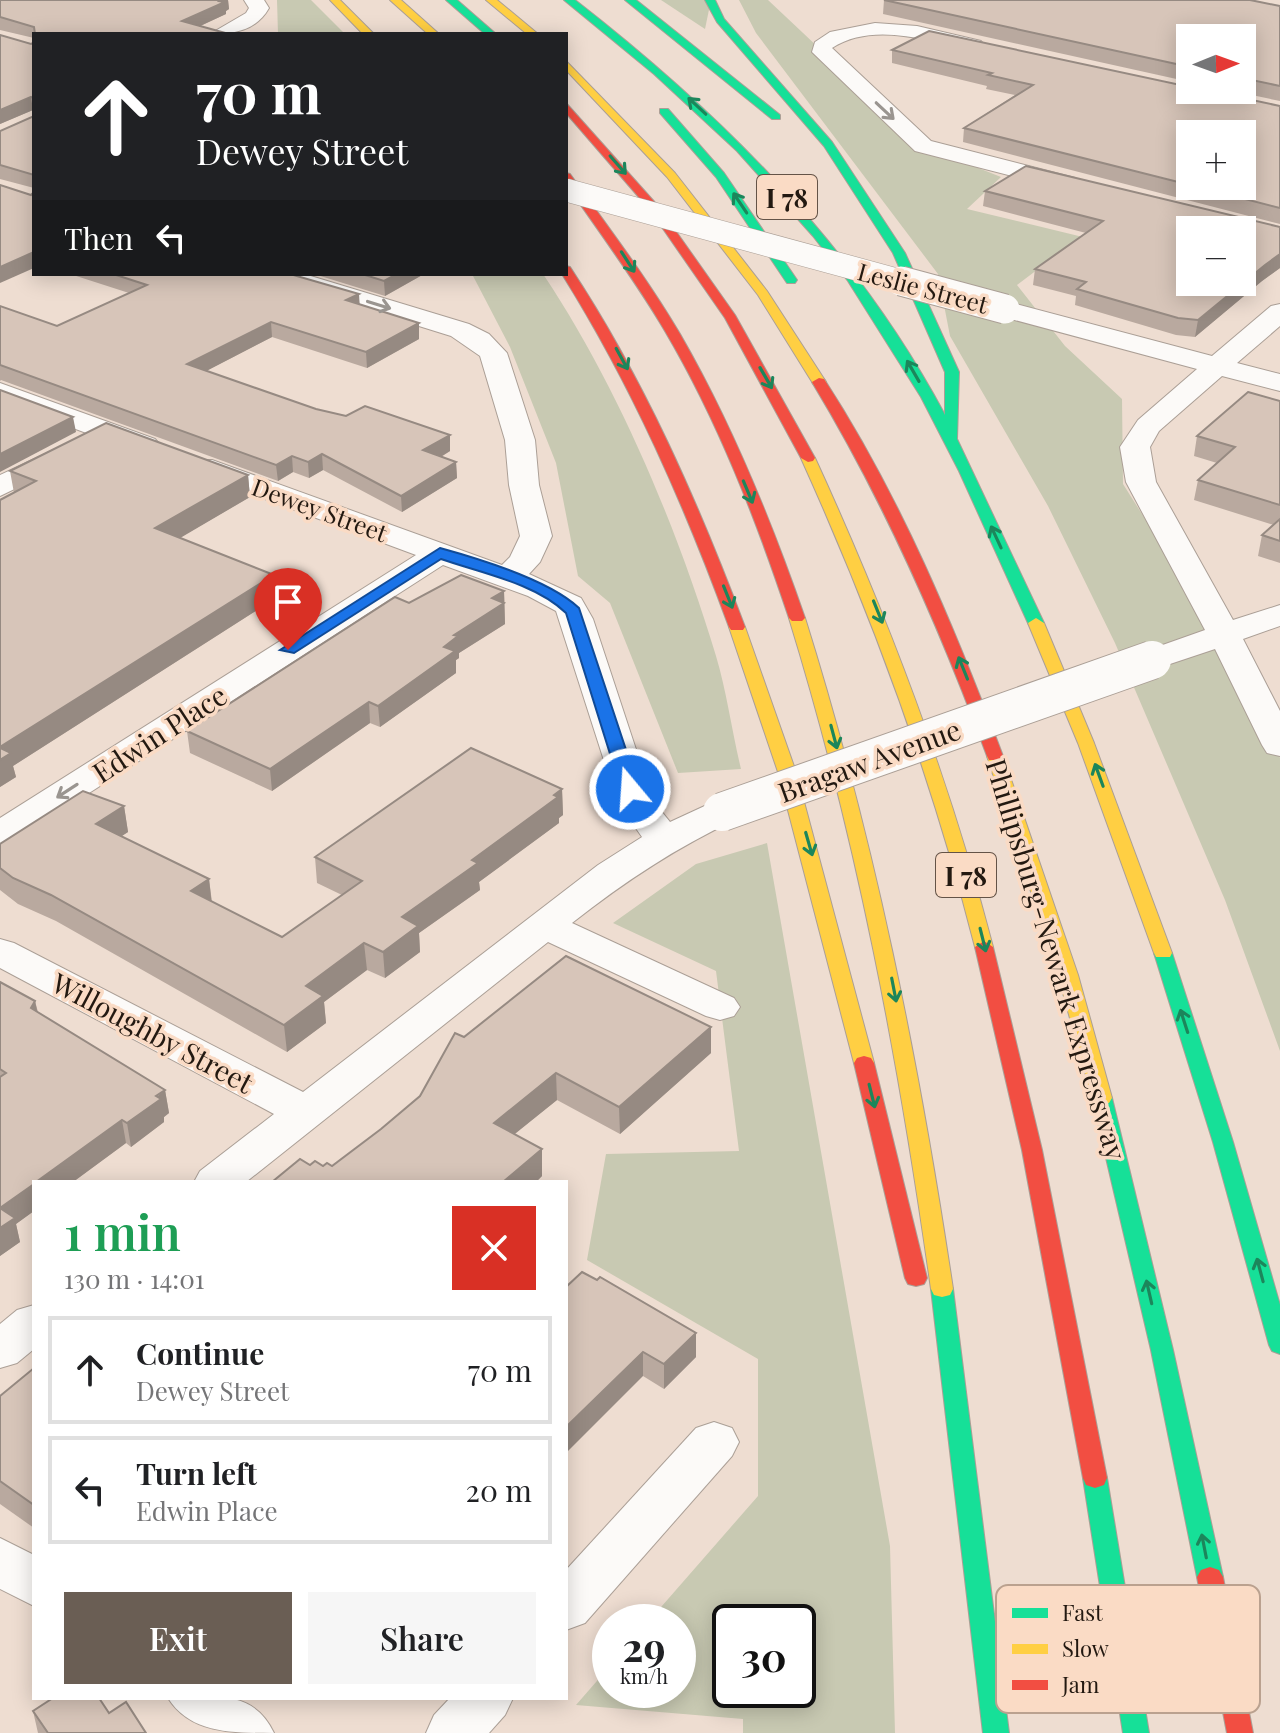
<!DOCTYPE html>
<html lang="en">
<head>
<meta charset="utf-8">
<style>
  :root { --surface:#fff; --page:#f6f6f6; --text:#202124; --muted:#757577; --line:#e0e0e0; --accent:#6a5e54 }
  body { margin:0; font-family:"Playfair Display",serif; background:var(--page); color:var(--text); height:100vh; display:flex; flex-direction:column; font-size:30px; white-space:nowrap }
  * { box-sizing:border-box; margin:0 }
  p { font-size:26px; color:var(--muted) }
  .icon { flex:none; width:44px; height:44px; fill:none; stroke:currentColor; stroke-width:2; stroke-linecap:round; stroke-linejoin:round }
  .map { position:relative; flex:1; overflow:hidden }
  .panel { position:absolute; left:32px; top:1180px; width:536px; height:520px; display:flex; flex-direction:column; background:var(--surface); border-radius:0px; box-shadow:0 4px 20px #0003 }
  .panel>* { flex:none }
  .top-card { position:absolute; left:32px; top:32px; width:536px; height:244px; border-radius:0px; box-shadow:0 4px 20px #0003; background:#202124; color:#fff; overflow:hidden }
  .needle { width:52px; rotate:89deg }
  .tools { position:absolute; left:1176px; top:24px; display:grid; gap:16px }
  .tools a { display:grid; place-items:center; width:80px; height:80px; border-radius:0px; background:var(--surface); box-shadow:0 4px 20px #0003; font-size:40px }
  .speed { position:absolute; left:592px; top:1604px; display:flex; gap:16px; font-size:40px; font-weight:700; text-align:center }
  .speed>* { display:grid; place-content:center; width:104px; height:104px; border-radius:50%; background:var(--surface); box-shadow:0 4px 20px #0003; line-height:1 }
  .speed small { font-size:20px; font-weight:400 }
  .speed .limit { border:4px solid #111; border-radius:12px; background:#fff; color:#111 }
  .pin { position:absolute; display:grid; place-items:center; width:68px; height:68px; color:#fff; margin:-82px -34px; border-radius:50% 50% 50% 0; rotate:-45deg; box-shadow:0 0 8px #0007 }
  .pin .icon { rotate:45deg }
  .me { position:absolute; width:88px; margin:-44px; rotate:342deg; stroke-linejoin:round; filter:drop-shadow(0 0 6px #0008) }
  .turn { display:flex; align-items:center; gap:28px; height:168px; padding:0 32px; font-size:36px }
  .turn .icon { width:104px; height:104px; stroke-width:2.5 }
  .turn b { display:block; font-size:56px; line-height:68px }
  .then { display:flex; align-items:center; height:76px; padding:0 32px; background:#0003; gap:16px; font-size:30px }
  .round { display:grid; place-items:center; flex:none; width:84px; height:84px; border-radius:0px; background:var(--page) }
  .head { display:flex; align-items:center; justify-content:space-between; height:136px; padding:0 32px }
  h1 { font-size:48px; font-weight:600; line-height:60px; color:#1e9e55 }
  .action { display:flex; gap:16px; margin-top:auto; padding:16px 32px }
  .action a { flex:1; height:92px; border-radius:0px; background:var(--accent); color:#fff; font-size:32px; font-weight:600; line-height:92px; text-align:center }
  .action a+a { background:var(--page); color:var(--text) }
  ul { padding:0; list-style:none }
  li { display:flex; align-items:center; gap:24px; height:108px; margin:0 16px 12px; padding:0 16px; border:4px solid var(--line); border-radius:0px }
  li div { flex:1 }
  li b { display:block; font-size:30px }
  li em { font-style:normal }
  .map>svg:first-child { display:block }
  .green { fill:#c8c9b2; fill-rule:evenodd }
  .lines { fill:none; stroke-linecap:round; stroke-linejoin:round }
  .street-casing { stroke:#ab9f96; stroke-width:2 }
  .fast-casing { stroke:#ab9f96; stroke-width:2 }
  .slow-casing { stroke:#ab9f96; stroke-width:2 }
  .jam-casing { stroke:#ab9f96; stroke-width:2 }
  .street { fill:#fcfaf8; fill-rule:evenodd }
  .fast { fill:#16e098; fill-rule:evenodd }
  .slow { fill:#ffcf43; fill-rule:evenodd }
  .jam { fill:#f24e42; fill-rule:evenodd }
  .street-bridge-far2-casing { stroke:#ab9f96; stroke-width:24; stroke-linecap:butt }
  .street-bridge-far1-casing { stroke:#ab9f96; stroke-width:31; stroke-linecap:butt }
  .street-bridge-casing { stroke:#ab9f96; stroke-width:40; stroke-linecap:butt }
  .street-bridge-far2 { stroke:#fcfaf8; stroke-width:23 }
  .street-bridge-far1 { stroke:#fcfaf8; stroke-width:29 }
  .street-bridge { stroke:#fcfaf8; stroke-width:38 }
  .wall { fill:#b9a99f; fill-rule:evenodd }
  .shaded-wall { fill:#968a82 }
  .building { fill:#d7c5b9; stroke:#968a82; stroke-width:2; fill-rule:evenodd }
  .oneway { stroke:#1c865b }
  .oneway2 { stroke:#9a9590 }
  .route { fill:#1a73e8; stroke:#114b97; stroke-width:2 }
  .labels { text-anchor:middle; dominant-baseline:central; stroke-width:7; stroke-linejoin:round; paint-order:stroke }
  .far-street-label { font-size:24px; fill:#231911; stroke:#fadbc5 }
  .shield { fill:#fadbc5; stroke:#645347; stroke-width:2 }
  .shield-label { font-size:26px; font-weight:bold; fill:#231911 }
  .street-label { font-size:28px; fill:#231911; stroke:#fadbc5 }
  .key { fill:#fadbc5; stroke:#baa18f; stroke-width:2 }
  .key-label { font-size:22px; fill:#231911 }
</style>
</head>
<body>
<div class="map">
<svg width="1280" height="1733" viewBox="0 0 1280 1733">
  <rect width="100%" height="100%" fill="#eeddd1"/>
  <g class="green">
    <polygon points="277,0 311,0 345,34 278,34"/>
    <polygon points="661,0 711,0 705,29"/>
    <polygon points="739,0 768,0 923,146 1001,177 967,209 1161,256 1062,251 1017,285 1065,346 1122,399 1123,484 1250,685 1280,758 1280,1051 1225,900 1115,643 1048,506 950,336 938,274 756,33"/>
    <path d="M472 274H543C618 386 677 527 716 656 727 693 732 732 741 769L678 773 610 603 578 576 556 463 510 347Z"/>
    <path d="M767 843 890 1546 895 1733H743V1719L576 1705 610 1666V1690H678V1622H648L758 1496V1359L587 1260 606 1154 739 1151 716 971 613 923 696 864ZM730 1622H798V1690H730Z"/>
  </g>
  <g class="lines">
    <defs>
      <g id="street">
        <path d="M244 0H264L269 8C256 31 234 34 210 34L246 13 249 8Z"/>
        <path d="M875 23 917 26 981 41 984 45 974 51C930 41 873 21 832 48L931 141 1075 178 1079 183 1075 188 1067 190 915 151 812 52 815 42 830 32Z"/>
        <path d="M264 274H304L469 324 489 334 507 353 535 440 539 485 552 536 540 562 529 574 581 598 593 619 653 801 670 822 709 804 722 801 735 804 740 812 735 820C675 848 624 882 572 923L734 998 740 1007 734 1016 720 1020 706 1016 548 942 246 1182H194L200 1171 274 1114 0 968V939L14 943 303 1092 598 865 642 837 617 801 556 611 528 596 443 565 13 842 0 845V818L416 555 192 472 187 466 192 460H212L502 565 510 557 520 536 509 485 505 440 480 356 451 336 268 279Z"/>
        <polygon points="1005,301 1212,356 1271,306 1280,304 1280,326 1237,363 1280,374 1280,391 1222,376 1159,431 1150,447 1156,482 1233,620 1280,605 1280,626 1243,639 1280,711 1280,756 1267,753 1262,745 1215,649 1152,670 1140,667 1135,660 1140,653 1205,630 1126,482 1120,447 1138,420 1197,369 996,315 992,309 996,303"/>
        <polygon points="0,383 155,439 160,445 155,451 135,451 0,401"/>
        <polygon points="58,448 68,451 73,457 68,463 0,496 0,475"/>
        <polygon points="34,1305 34,1349 17,1363 0,1368 0,1324 17,1310"/>
        <polygon points="714,1422 732,1428 739,1442 732,1456 585,1623 566,1630 566,1570 696,1428"/>
        <polygon points="0,1538 34,1555 34,1606 0,1589"/>
        <path d="M168 1698C212 1698 252 1687 274 1733 230 1733 190 1733 168 1698Z"/>
        <polygon points="450,1698 513,1698 505,1715 489,1733 426,1733 434,1715"/>
      </g>
      <g id="fast">
        <polygon points="446,0 457,0 496,34 485,34"/>
        <path d="M564 0H575C724 116 855 247 945 415V372L893 253 824 146 717 22 705 0H715L724 19 832 142 905 253 959 372 957 439 1044 623 1042 626H1030L1028 623 959 471 921 397 848 281 813 236 737 151 654 74Z"/>
        <polygon points="625,0 636,0 780,115 780,119 772,119"/>
        <polygon points="660,109 668,109 724,173 797,280 795,283 787,283 716,177 660,113"/>
        <polygon points="1163,947 1172,953 1233,1142 1280,1305 1280,1354 1272,1351 1269,1345 1213,1142 1154,953"/>
        <polygon points="1102,1091 1109,1093 1112,1098 1173,1350 1223,1577 1219,1584 1210,1587 1201,1584 1197,1577 1151,1350 1092,1098 1095,1093"/>
        <polygon points="942,1281 950,1283 953,1289 1009,1733 983,1733 931,1289 934,1283"/>
        <polygon points="1095,1468 1104,1471 1107,1478 1149,1733 1123,1733 1083,1478 1086,1471"/>
      </g>
      <g id="slow">
        <polygon points="330,0 340,0 374,34 363,34"/>
        <polygon points="390,0 401,0 439,34 428,34"/>
        <polygon points="486,0 497,0 538,34 527,34"/>
        <polygon points="566,61 675,173 767,291 826,382 824,385 814,385 758,295 667,177 566,70"/>
        <path d="M808 454 815 458C888 617 949 778 993 947L991 951H977L975 947C932 778 873 617 801 458Z"/>
        <path d="M797 613 805 618C874 838 919 1061 953 1289L950 1295 942 1297 934 1295 931 1289C899 1061 857 838 789 618Z"/>
        <polygon points="1036,618 1044,623 1094,743 1172,953 1170,957 1156,957 1154,953 1078,743 1028,623"/>
        <polygon points="737,622 745,627 796,772 874,1063 871,1068 857,1068 854,1063 778,772 729,627"/>
        <polygon points="995,751 1003,756 1078,975 1112,1098 1109,1103 1095,1103 1092,1098 1058,975 987,756"/>
      </g>
      <g id="jam">
        <polygon points="566,103 658,206 735,315 815,458 813,461 808,462 801,458 725,318 650,210 566,113"/>
        <path d="M566 173 570 174C608 227 647 278 680 334 732 424 771 520 805 618L802 621H792L789 618C756 519 718 421 665 331 635 280 600 233 566 184Z"/>
        <path d="M566 266 570 267C644 379 698 502 745 627L743 630H731L729 627C684 504 632 386 562 274H566Z"/>
        <path d="M819 378 824 379C900 496 954 626 1003 756L1001 760H989L987 756C939 626 884 501 812 382Z"/>
        <polygon points="984,941 993,947 1042,1150 1107,1478 1104,1485 1095,1488 1086,1485 1083,1478 1022,1150 975,947"/>
        <polygon points="864,1056 871,1058 874,1063 927,1278 924,1284 916,1286 908,1284 905,1278 854,1063 857,1058"/>
        <polygon points="1210,1567 1219,1570 1223,1577 1253,1733 1227,1733 1197,1577 1201,1570"/>
      </g>
    </defs>
    <use href="#street" class="street-casing"/>
    <use href="#fast" class="fast-casing"/>
    <use href="#slow" class="slow-casing"/>
    <use href="#jam" class="jam-casing"/>
    <use href="#street" class="street"/>
    <use href="#fast" class="fast"/>
    <use href="#slow" class="slow"/>
    <use href="#jam" class="jam"/>
    <defs>
      <polyline id="street-bridge-far2" points="566,190 908,283"/>
      <polyline id="street-bridge-far1" points="901,281 1005,309"/>
      <polyline id="street-bridge" points="722,812 1152,660"/>
    </defs>
    <use href="#street-bridge-far2" class="street-bridge-far2-casing"/>
    <use href="#street-bridge-far1" class="street-bridge-far1-casing"/>
    <use href="#street-bridge" class="street-bridge-casing"/>
    <use href="#street-bridge-far2" class="street-bridge-far2"/>
    <use href="#street-bridge-far1" class="street-bridge-far1"/>
    <use href="#street-bridge" class="street-bridge"/>
  </g>
  <g class="wall">
    <polygon points="0,0 228,0 229,9 226,11 226,14 200,26 229,34 34,34 34,38 0,30"/>
    <polygon points="884,0 1280,6 1280,101 1228,90 1242,90 1242,38 1190,38 1190,82 883,14"/>
    <polygon points="0,35 31,44 34,42 34,111 33,110 0,124"/>
    <path d="M892 50 1280 106V224L963 142 964 128 1015 95 986 89 987 86 892 63ZM1190 134 1242 186H1190Z"/>
    <polygon points="34,116 34,188 0,179 0,131"/>
    <polygon points="985,191 1280,227 1280,268 1262,281 1195,337 1176,335 1075,305 1076,296 1033,285 1035,269 1086,233 983,206"/>
    <polygon points="70,274 290,274 360,305 419,323 419,339 367,368 272,337 206,371 316,409 346,416 450,435 450,451 441,457 456,462 457,478 402,512 323,470 309,478 293,472 278,481 1,380 0,381 0,306 57,326 129,293"/>
    <polygon points="314,274 424,274 385,296"/>
    <polygon points="1280,401 1280,563 1258,556 1262,535 1274,525 1194,500 1198,480 1217,463 1194,456 1197,436"/>
    <polygon points="10,471 248,475 250,497 179,538 274,575 276,598 13,766 16,777 0,787 0,500 14,493"/>
    <polygon points="504,591 505,624 459,653 459,658 456,660 456,673 380,727 370,723 272,791 190,753 187,731 409,603"/>
    <polygon points="562,789 563,815 559,818 559,823 479,882 480,890 419,933 420,952 385,978 367,970 324,1002 326,1023 287,1052 56,921 18,904 0,890 0,844 124,806 128,832 121,836 209,879 212,902 282,937 342,895 317,883 315,857"/>
    <polygon points="0,982 35,1001 38,1012 165,1090 169,1113 164,1117 164,1122 131,1147 126,1143 16,1224 20,1242 0,1256"/>
    <polygon points="464,1037 711,1053 620,1134 557,1100 514,1134 542,1149 542,1176 536,1182 272,1182 310,1165 332,1166 381,1129 420,1096"/>
    <polygon points="566,1287 696,1357 664,1389 643,1376"/>
    <polygon points="34,1368 34,1528 0,1504 0,1396"/>
    <polygon points="33,1711 109,1713 146,1733 38,1733"/>
  </g>
  <g class="shaded-wall">
    <polygon points="220,0 228,0 229,9 226,11 226,14 183,34 182,21"/>
    <polygon points="31,97 33,110 0,124 0,110"/>
    <polygon points="34,252 34,268 0,283 0,267"/>
    <polygon points="1280,254 1280,268 1262,281 1195,337 1198,320 1265,265"/>
    <polygon points="397,274 424,274 385,296 384,281"/>
    <polygon points="359,294 360,309 346,300"/>
    <polygon points="271,322 272,337 189,380 187,364"/>
    <polygon points="419,323 419,339 367,368 366,352"/>
    <polygon points="73,417 76,432 0,472 0,454"/>
    <polygon points="450,435 450,451 424,467 423,450"/>
    <polygon points="322,454 323,470 309,478 308,462"/>
    <polygon points="292,456 293,472 278,481 276,465"/>
    <polygon points="456,462 457,478 402,512 401,496"/>
    <polygon points="248,475 250,497 158,551 155,528"/>
    <polygon points="274,575 276,598 13,766 16,777 0,787 0,747"/>
    <polygon points="504,591 505,624 459,653 459,658 456,660 456,673 380,727 378,706 444,647 454,635 492,598"/>
    <polygon points="369,702 370,723 272,791 270,769"/>
    <polygon points="562,789 563,815 559,818 559,823 479,882 480,890 419,933 420,952 385,978 383,952 402,917"/>
    <polygon points="124,806 128,832 101,850 96,824"/>
    <polygon points="209,879 212,906 191,891"/>
    <polygon points="364,943 367,970 324,1002 326,1023 287,1052 284,1025 306,986"/>
    <polygon points="35,1001 40,1024 31,1008"/>
    <polygon points="711,1027 711,1053 620,1134 619,1107"/>
    <polygon points="556,1073 557,1100 495,1150 494,1123"/>
    <polygon points="165,1090 169,1113 164,1117 164,1122 131,1147 127,1123"/>
    <polygon points="122,1120 126,1143 73,1182 36,1182"/>
    <polygon points="542,1149 542,1176 536,1182 503,1182"/>
    <polygon points="34,1184 34,1211 16,1224 20,1242 0,1256 0,1208"/>
    <polygon points="696,1333 696,1357 664,1389 664,1364"/>
    <polygon points="643,1352 643,1376 566,1453 566,1427"/>
  </g>
  <g class="building">
    <polygon points="0,0 220,0 219,1 225,2 182,21 229,34 35,34 34,27 0,17"/>
    <polygon points="884,0 1250,0 1280,6 1280,86 1242,78 1242,38 1190,38 1190,67"/>
    <polygon points="929,31 1190,87 1190,90 1205,90 1280,106 1280,208 1195,186 1242,186 1242,134 1190,134 1190,185 964,128 1033,85 988,75 992,73 892,50"/>
    <polygon points="0,35 31,44 34,42 34,99 31,97 0,110"/>
    <polygon points="34,116 34,175 0,165 0,131"/>
    <path d="M1026 166 1280 227V254L1265 265 1198 320 1178 318 1077 289 1086 282 1035 269 1103 221 985 191ZM1190 230H1242V282H1190Z"/>
    <polygon points="0,185 31,195 34,192 34,252 0,267"/>
    <polygon points="113,274 290,274 359,294 346,300 419,323 366,352 271,322 187,364 316,409 346,416 365,406 450,435 423,450 456,462 401,496 322,454 308,462 292,456 276,465 0,365 0,306 57,326 147,285"/>
    <polygon points="362,274 397,274 384,281"/>
    <polygon points="0,390 73,417 0,454"/>
    <polygon points="1248,392 1280,401 1280,505 1198,480 1235,447 1197,436"/>
    <polygon points="106,423 248,475 155,528 274,575 0,747 0,500 36,481 10,471"/>
    <polygon points="1280,519 1280,541 1262,535"/>
    <polygon points="461,575 504,591 492,598 504,603 454,635 458,636 444,647 455,651 378,706 369,702 270,769 187,731 395,597 409,603"/>
    <polygon points="0,748 11,753 0,760"/>
    <polygon points="471,748 562,789 554,795 558,797 472,860 478,863 402,917 418,926 383,952 364,943 306,986 323,996 284,1025 51,895 13,878 0,868 0,844 83,791 124,806 96,824 209,879 191,891 282,937 362,881 315,857"/>
    <polygon points="566,956 711,1027 619,1107 556,1073 494,1123 542,1149 503,1182 272,1182 300,1159 310,1165 315,1161 323,1166 327,1163 332,1166 381,1129 420,1096 455,1033 464,1037"/>
    <polygon points="0,982 35,1001 31,1008 165,1090 156,1096 161,1099 127,1123 122,1120 36,1182 34,1182 34,1184 0,1208 15,1218 0,1228 0,1077 6,1073 0,1069"/>
    <polygon points="582,1272 597,1280 600,1277 696,1333 664,1364 643,1352 566,1427 566,1287"/>
    <polygon points="34,1368 34,1505 0,1481 0,1396"/>
    <polygon points="53,1698 99,1698 109,1713 126,1702 146,1733 48,1733 33,1711"/>
  </g>
  <defs><path id="oneway-shaft" d="M-6 0H5M1.5-3L5.5 0L1.5 3" fill="none" stroke-width="1.6" stroke-linecap="round" stroke-linejoin="round" transform="scale(2)"/></defs>
  <g class="oneway">
    <use href="#oneway-shaft" transform="translate(697 106) rotate(-137)"/>
    <use href="#oneway-shaft" transform="translate(618 165) rotate(49)"/>
    <use href="#oneway-shaft" transform="translate(740 203) rotate(-124)"/>
    <use href="#oneway-shaft" transform="translate(628 262) rotate(57)"/>
    <use href="#oneway-shaft" transform="translate(622 359) rotate(61)"/>
    <use href="#oneway-shaft" transform="translate(913 371) rotate(-120)"/>
    <use href="#oneway-shaft" transform="translate(766 378) rotate(60)"/>
    <use href="#oneway-shaft" transform="translate(748 492) rotate(67)"/>
    <use href="#oneway-shaft" transform="translate(996 537) rotate(-115)"/>
    <use href="#oneway-shaft" transform="translate(728 597) rotate(68)"/>
    <use href="#oneway-shaft" transform="translate(878 612) rotate(68)"/>
    <use href="#oneway-shaft" transform="translate(963 668) rotate(-112)"/>
    <use href="#oneway-shaft" transform="translate(834 737) rotate(75)"/>
    <use href="#oneway-shaft" transform="translate(1099 775) rotate(-110)"/>
    <use href="#oneway-shaft" transform="translate(809 844) rotate(74)"/>
    <use href="#oneway-shaft" transform="translate(983 940) rotate(76)"/>
    <use href="#oneway-shaft" transform="translate(894 990) rotate(79)"/>
    <use href="#oneway-shaft" transform="translate(1184 1021) rotate(-108)"/>
    <use href="#oneway-shaft" transform="translate(872 1096) rotate(76)"/>
    <use href="#oneway-shaft" transform="translate(1260 1270) rotate(-105)"/>
    <use href="#oneway-shaft" transform="translate(1149 1292) rotate(-103)"/>
    <use href="#oneway-shaft" transform="translate(1204 1546) rotate(-101)"/>
  </g>
  <g class="oneway2">
    <use href="#oneway-shaft" transform="translate(885 111) rotate(43)"/>
    <use href="#oneway-shaft" transform="translate(379 305) rotate(17)"/>
    <use href="#oneway-shaft" transform="translate(67 791) rotate(147)"/>
  </g>
  <path class="route" d="M440 548C480 559 549 580 579 608L639 789 636 793 630 794 621 789 566 613C535 583 481 573 441 559L294 653 280 650Z"/>
  <g class="labels">
    <g class="far-street-label">
      <text transform="translate(923 287) rotate(15)">Leslie Street</text>
      <text transform="translate(320 509) rotate(20)">Dewey Street</text>
    </g>
    <g class="shield">
      <rect x="757" y="175" width="60" height="44" rx="6"/>
      <rect x="936" y="853" width="60" height="44" rx="6"/>
    </g>
    <g class="shield-label">
      <text x="787" y="197">I 78</text>
      <text x="966" y="875">I 78</text>
    </g>
    <g class="street-label">
      <text transform="translate(159 733) rotate(-33)">Edwin Place</text>
      <text transform="translate(869 760) rotate(-20)">Bragaw Avenue</text>
      <text transform="translate(1057 959) rotate(73)">Phillipsburg-Newark Expressway</text>
      <text transform="translate(153 1032) rotate(28)">Willoughby Street</text>
    </g>
  </g>
  <rect x="996" y="1585" width="264" height="128" rx="12" class="key"/>
  <rect x="1012" y="1608" width="36" height="10" fill="#16e098"/>
  <rect x="1012" y="1644" width="36" height="10" fill="#ffcf43"/>
  <rect x="1012" y="1680" width="36" height="10" fill="#f24e42"/>
  <g class="key-label">
    <text x="1062" y="1621">Fast</text>
    <text x="1062" y="1657">Slow</text>
    <text x="1062" y="1693">Jam</text>
  </g>
</svg>
<div class="tools">
<a><svg class="needle" viewBox="-14 -14 28 28"><path d="M0-13l5 13h-10z" fill="#e53935"/><path d="M0 13l5-13h-10z" fill="#757577"/></svg></a>
<a>+</a>
<a>−</a>
</div>
<div class="speed"><div>29<small>km/h</small></div><div class="limit">30</div></div>
<div class="pin" style="left:288px;top:650px;background:#d93025"><svg class="icon" aria-label="arrive" viewBox="0 0 24 24"><path d="M6 21V4h12l-3 4 3 4H6"/></svg></div>
<svg class="me" style="left:630px;top:789px" viewBox="-20 -20 40 40"><circle r="17" fill="#1a73e8" stroke="#fff" stroke-width="3"/><path d="M0-11L8 9 0 5-8 9z" fill="#fff"/></svg>
<div class="top-card">
<div class="turn"><svg class="icon" aria-label="ahead" viewBox="0 0 24 24"><path d="M12 20V5M6 11l6-6 6 6"/></svg><div><b>70 m</b>Dewey Street</div></div>
<div class="then">Then<svg class="icon" aria-label="left" viewBox="0 0 24 24"><path d="M17 20v-9H6M10 6l-5 5 5 5"/></svg></div>
</div>
<section class="panel">
<div class="head"><div><h1>1 min</h1><p>130 m · 14:01</p></div><a class="round" style="background:#d93025;color:#fff"><svg class="icon" aria-label="close" viewBox="0 0 24 24"><path d="M6 6l12 12M18 6L6 18"/></svg></a></div>
<ul>
<li><svg class="icon" aria-label="ahead" viewBox="0 0 24 24"><path d="M12 20V5M6 11l6-6 6 6"/></svg><div><b>Continue</b><p>Dewey Street</p></div><em>70 m</em></li>
<li><svg class="icon" aria-label="left" viewBox="0 0 24 24"><path d="M17 20v-9H6M10 6l-5 5 5 5"/></svg><div><b>Turn left</b><p>Edwin Place</p></div><em>20 m</em></li>
</ul>
<div class="action"><a>Exit</a><a>Share</a></div>
</section>
</div>
</body>
</html>
